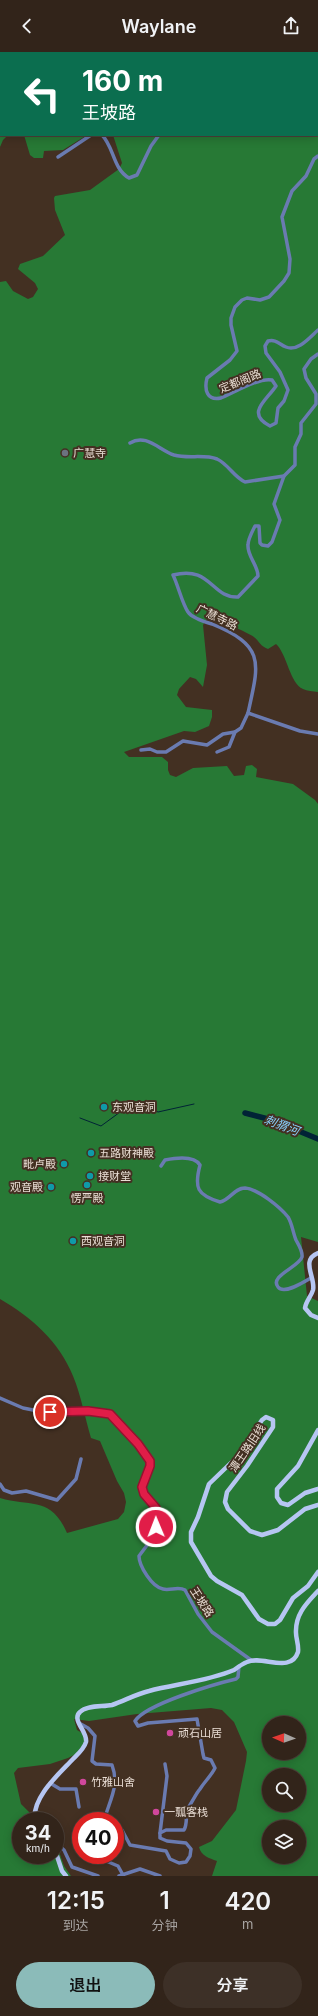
<!DOCTYPE html>
<html lang="zh">
<head>
<meta charset="utf-8">
<style>
  :root { --surface:#32241a; --page:#3d3027; --text:#f1f3f6; --muted:#a8a4a2; --line:#4d4139; --accent:#8bbbb9 }
  body { margin:0; font-family:Inter,"Noto Sans SC",sans-serif; background:var(--page); color:var(--text); height:100vh; display:flex; flex-direction:column; font-size:15px; white-space:nowrap }
  * { box-sizing:border-box; margin:0 }
  p { font-size:13px; color:var(--muted) }
  .icon { flex:none; width:22px; height:22px; fill:none; stroke:currentColor; stroke-width:2; stroke-linecap:round; stroke-linejoin:round }
  .map { position:relative; height:1824px; overflow:hidden }
  .drawer { display:flex; flex-direction:column; background:var(--surface); flex:1 }
  .drawer>* { flex:none }
  .banner { position:absolute; left:0px; top:0px; width:318px; height:84px; box-shadow:0 2px 10px #0003,0 0 0 1px var(--line); background:#0b6e4f; color:#fff; overflow:hidden }
  .needle { width:26px; rotate:272deg }
  .buttons { position:absolute; left:262px; top:1664px; display:grid; gap:8px }
  .buttons a { display:grid; place-items:center; width:44px; height:44px; border-radius:50%; background:var(--surface); box-shadow:0 2px 10px #0003,0 0 0 1px var(--line); font-size:20px }
  .speed { position:absolute; left:12px; top:1760px; display:flex; gap:8px; font-size:20px; font-weight:700; text-align:center }
  .speed>* { display:grid; place-content:center; width:52px; height:52px; border-radius:50%; background:var(--surface); box-shadow:0 2px 10px #0003,0 0 0 1px var(--line); line-height:1 }
  .speed small { font-size:10px; font-weight:400 }
  .speed .limit { border:6px solid #d22; background:#fff; color:#111 }
  .pin { position:absolute; display:grid; place-items:center; width:34px; height:34px; color:#fff; margin:-17px; border:2px solid #fff; border-radius:50%; box-shadow:0 1px 4px #0007 }
  .me { position:absolute; width:44px; margin:-22px; rotate:359deg; stroke-linejoin:round; filter:drop-shadow(0 0 3px #0008) }
  .turn { display:flex; align-items:center; gap:14px; height:84px; padding:0 16px; font-size:18px }
  .turn .icon { width:52px; height:52px; stroke-width:2.5 }
  .turn b { display:block; font-size:28px; line-height:34px }
  .eta { display:flex; justify-content:space-evenly; align-items:center; height:68px; text-align:center }
  .eta b { font-size:24px; font-weight:600; line-height:28px }
  .action { display:flex; gap:8px; margin-top:auto; padding:8px 16px }
  .action a { flex:1; height:46px; border-radius:24px; background:var(--accent); color:#111; font-size:16px; font-weight:600; line-height:46px; text-align:center }
  .action a+a { background:var(--page); color:var(--text) }
  header { display:flex; justify-content:space-between; align-items:center; height:52px; padding:0 16px; background:var(--surface); font-size:18px; font-weight:600 }
  .map>svg:first-child { display:block }
  .forest { fill:#277935; fill-rule:evenodd }
  .lines { fill:none; stroke-linecap:round; stroke-linejoin:round }
  .stream { stroke:#012336; stroke-width:1 }
  .river { stroke:#012336; stroke-width:5.5 }
  .minor { stroke:#6a7bb1; stroke-width:3.5 }
  .major { stroke:#b6c6f2; stroke-width:4.5 }
  .route-casing { stroke:#92132f; stroke-width:10 }
  .route { stroke:#e11d48; stroke-width:7 }
  .worship-dot { fill:#6b7280; stroke:#433022; stroke-width:1.5 }
  .culture-dot { fill:#0f9aa8; stroke:#433022; stroke-width:1.5 }
  .hotel-dot { fill:#d1479c; stroke:#433022; stroke-width:1.5 }
  .labels { text-anchor:middle; dominant-baseline:central; stroke-width:4; stroke-linejoin:round; paint-order:stroke }
  .street-label { font-size:11px; fill:#eaded5; stroke:#433022 }
  .poi-label { font-size:11px; fill:#eaded5; stroke:#433022; text-anchor:start }
  .water-label { font-size:12px; font-style:italic; fill:#89d1fe; stroke:#433022 }
</style>
</head>
<body>
<header><svg class="icon" aria-label="back" viewBox="0 0 24 24"><path d="M15 5l-7 7 7 7"/></svg>Waylane<svg class="icon" aria-label="share" viewBox="0 0 24 24"><path d="M12 15V3M7 8l5-5 5 5M5 13v7h14v-7"/></svg></header>
<div class="map">
<svg width="318" height="1824" viewBox="0 0 318 1824">
  <rect width="100%" height="100%" fill="#433022"/>
  <g class="forest">
    <path d="M0 0H318V640C313 639 307 639 303 637 290 632 287 602 276 592L268 597C260 594 260 590 254 585 249 581 213 565 208 565L203 573 207 613 203 635 196 627 190 625 179 637 177 643 186 655 212 658V665L209 674 195 680 184 679 124 700 129 705H162L168 710V718L170 723 176 725 193 716 227 714 234 724 244 723 246 714 252 713 257 717 256 725 293 732 315 748 318 752V1190L301 1185 307 1244 318 1249V1824H212L217 1809C209 1806 201 1804 199 1795L212 1789 236 1758 246 1709 247 1700 234 1670 222 1658 211 1656 137 1662 89 1669 74 1667 77 1678 82 1681 85 1690 76 1702 68 1706 50 1712 18 1716 14 1721 21 1752 38 1769H21V1803H55V1788L64 1814 71 1824H0V1446C31 1455 51 1444 67 1481L118 1467 124 1460 126 1450 124 1441 117 1429 100 1389 91 1386C85 1366 81 1343 73 1324 59 1289 31 1265 0 1247V230L6 229 13 239 28 247 33 245 38 237 35 231 18 217 20 212 43 204 65 183 55 158 54 146 55 144 90 138 119 117 122 111 113 83H317V1H1V83H8L3 88 0 95ZM269 1671H299V1701H269ZM269 1723H299V1753H269ZM269 1775H299V1805H269Z"/>
    <polygon points="24,83 87,83 63,98 44,99 43,106 34,106 30,103"/>
  </g>
  <g class="lines">
    <polyline class="stream" points="80,1066 101,1074 127,1055 142,1052 158,1060 194,1052"/>
    <polyline class="river" points="245,1061 272,1068 318,1087"/>
    <g class="minor">
      <polyline points="295,0 295,1"/>
      <polyline points="263,1 263,0"/>
      <polyline points="317,40 318,41"/>
      <path d="M102 83C114 95 113 117 129 126L137 123 151 94 159 83"/>
      <path d="M318 104 314 107 306 124 292 139 282 165 290 207 289 221 284 229 269 245 260 248 247 246 242 248 235 255 231 266V273L237 299 230 308 207 326C204 338 207 349 221 346 233 341 260 325 272 328L276 334C267 348 245 361 270 374L276 371 278 356 284 349 288 338 280 320 266 301 265 294 268 289C276 287 279 292 286 295 298 300 310 285 318 278"/>
      <polyline points="58,105 91,83"/>
      <path d="M130 391C146 381 159 398 174 403 188 407 204 402 217 407 228 412 234 425 245 430L284 424 274 452 280 468 272 490 268 494 262 493 260 491 259 474H255C252 480 248 487 248 493 247 504 258 513 258 524L238 545C211 546 211 513 173 523 178 533 182 551 188 560 192 566 205 570 212 572 266 594 259 611 248 661L300 679 318 682"/>
      <polyline points="284,424 295,413 295,395 301,382 301,371 316,352 316,342 306,326 304,317 311,307 318,302"/>
      <polyline points="141,698 150,697 157,700 166,700 183,689 207,693 223,682 235,680"/>
      <polyline points="217,700 229,695 235,680 241,676 248,661"/>
      <path d="M161 1114 165 1108C175 1106 194 1103 200 1113 194 1136 197 1143 220 1150 230 1148 234 1136 245 1136 258 1137 280 1155 288 1165 292 1171 293 1181 296 1188 298 1192 303 1199 302 1205 299 1215 269 1224 278 1235 284 1243 304 1230 311 1226"/>
      <path d="M0 1346 23 1356 38 1359H88L106 1361 111 1363 138 1392 149 1406 151 1411 142 1430V1437L155 1453 157 1461 154 1484 139 1504C139 1514 152 1535 163 1537 170 1539 178 1534 185 1538L198 1562 212 1580 251 1608"/>
      <polyline points="0,1432 4,1438 12,1441 26,1439 57,1448 76,1427 81,1407"/>
      <path d="M79 1671 88 1676 95 1684 92 1709 96 1712 112 1713C120 1734 109 1749 104 1769"/>
      <polyline points="50,1731 60,1737 76,1737 79,1755"/>
      <polyline points="37,1760 38,1769"/>
      <polyline points="80,1774 81,1774"/>
      <path d="M115 1779 122 1778 130 1793 166 1799 170 1807 179 1811 186 1810 190 1804 191 1797 186 1791 167 1789 160 1786V1781L166 1778H184C188 1771 185 1763 188 1756 191 1752 197 1740 200 1737 205 1729 211 1724 215 1716L211 1708 204 1706 203 1702 197 1667 148 1671 138 1674 135 1669C146 1652 215 1632 236 1627L238 1625 239 1614"/>
      <polyline points="160,1781 167,1724 165,1712"/>
      <polyline points="55,1790 64,1798 72,1815 98,1824"/>
      <polyline points="92,1803 118,1814 123,1823"/>
      <polyline points="119,1824 140,1817 160,1824"/>
    </g>
    <g class="major">
      <path d="M318 1201C300 1208 316 1226 313 1238 311 1245 306 1249 305 1256L311 1263 318 1266"/>
      <polyline points="318,1378 298,1414 277,1437 277,1445 281,1451 288,1453 305,1441 318,1437"/>
      <polyline points="318,1453 305,1457 278,1478 262,1483 250,1479 228,1457 225,1450 227,1440 247,1414 273,1375 273,1368 266,1365 262,1368 236,1406 209,1432 198,1465 191,1480 191,1490 211,1524 217,1529 242,1543 259,1567 268,1572 275,1572 280,1568 293,1546 308,1534 318,1520"/>
      <path d="M35 1769C31 1746 59 1722 73 1707 78 1702 84 1697 86 1690 88 1680 71 1668 80 1660 87 1653 102 1655 112 1653 124 1649 136 1642 149 1639 176 1632 208 1629 234 1618 238 1615 242 1612 247 1610 262 1603 291 1622 298 1600 299 1593 296 1587 296 1581 295 1562 307 1551 318 1539"/>
      <polyline points="55,1798 62,1819 66,1824"/>
    </g>
  </g>
  <g class="lines">
    <defs>
      <polyline id="route" points="50,1360 88,1359 110,1362 138,1392 150,1409 150,1414 142,1435 144,1442 156,1456 156,1475"/>
    </defs>
    <use href="#route" class="route-casing"/>
    <use href="#route" class="route"/>
  </g>
  <circle class="worship-dot" cx="65" cy="401" r="4"/>
  <g class="culture-dot">
    <circle cx="104" cy="1055" r="4"/>
    <circle cx="91" cy="1101" r="4"/>
    <circle cx="64" cy="1112" r="4"/>
    <circle cx="90" cy="1124" r="4"/>
    <circle cx="87" cy="1133" r="4"/>
    <circle cx="51" cy="1135" r="4"/>
    <circle cx="73" cy="1189" r="4"/>
  </g>
  <g class="hotel-dot">
    <circle cx="170" cy="1681" r="4"/>
    <circle cx="83" cy="1730" r="4"/>
    <circle cx="156" cy="1760" r="4"/>
  </g>
  <g class="labels">
    <g class="street-label">
      <text transform="translate(240 329) rotate(-22)">定都阁路</text>
      <text transform="translate(217 565) rotate(26)">广慧寺路</text>
      <text transform="translate(247 1396) rotate(-56)">潭王路旧线</text>
      <text transform="translate(202 1550) rotate(57)">王坡路</text>
    </g>
    <g class="poi-label">
      <text x="73" y="401">广慧寺</text>
      <text x="112" y="1055">东观音洞</text>
      <text x="99" y="1101">五路财神殿</text>
      <text x="56" y="1112" text-anchor="end">毗卢殿</text>
      <text x="98" y="1124">接财堂</text>
      <text x="43" y="1135" text-anchor="end">观音殿</text>
      <text x="87" y="1146" text-anchor="middle">愣严殿</text>
      <text x="81" y="1189">西观音洞</text>
      <text x="178" y="1681">顽石山居</text>
      <text x="91" y="1730">竹雅山舍</text>
      <text x="164" y="1760">一瓢客栈</text>
    </g>
    <g class="water-label">
      <text transform="translate(282 1073) rotate(21)">刺猬河</text>
    </g>
  </g>
</svg>
<div class="buttons">
<a><svg class="needle" viewBox="-14 -14 28 28"><path d="M0-13l5 13h-10z" fill="#e53935"/><path d="M0 13l5-13h-10z" fill="#a8a4a2"/></svg></a>
<a><svg class="icon" aria-label="search" viewBox="0 0 24 24"><circle cx="10" cy="10" r="6"/><path d="M15 15l6 6"/></svg></a>
<a><svg class="icon" aria-label="layers" viewBox="0 0 24 24"><path d="M12 4l9 5-9 5-9-5zM3 14l9 5 9-5"/></svg></a>
</div>
<div class="speed"><div>34<small>km/h</small></div><div class="limit">40</div></div>
<div class="pin" style="left:50px;top:1360px;background:#d93025"><svg class="icon" aria-label="arrive" viewBox="0 0 24 24"><path d="M6 21V4h12l-3 4 3 4H6"/></svg></div>
<svg class="me" style="left:156px;top:1475px" viewBox="-20 -20 40 40"><circle r="17" fill="#e11d48" stroke="#fff" stroke-width="3"/><path d="M0-11L8 9 0 5-8 9z" fill="#fff"/></svg>
<div class="banner">
<div class="turn"><svg class="icon" aria-label="left" viewBox="0 0 24 24"><path d="M17 20v-9H6M10 6l-5 5 5 5"/></svg><div><b>160 m</b>王坡路</div></div>
</div>
</div>
<section class="drawer">
<div class="eta">
<div><b>12:15</b><p>到达</p></div>
<div><b>1</b><p>分钟</p></div>
<div><b>420</b><p>m</p></div>
</div>
<div class="action"><a>退出</a><a>分享</a></div>
</section>
</body>
</html>
